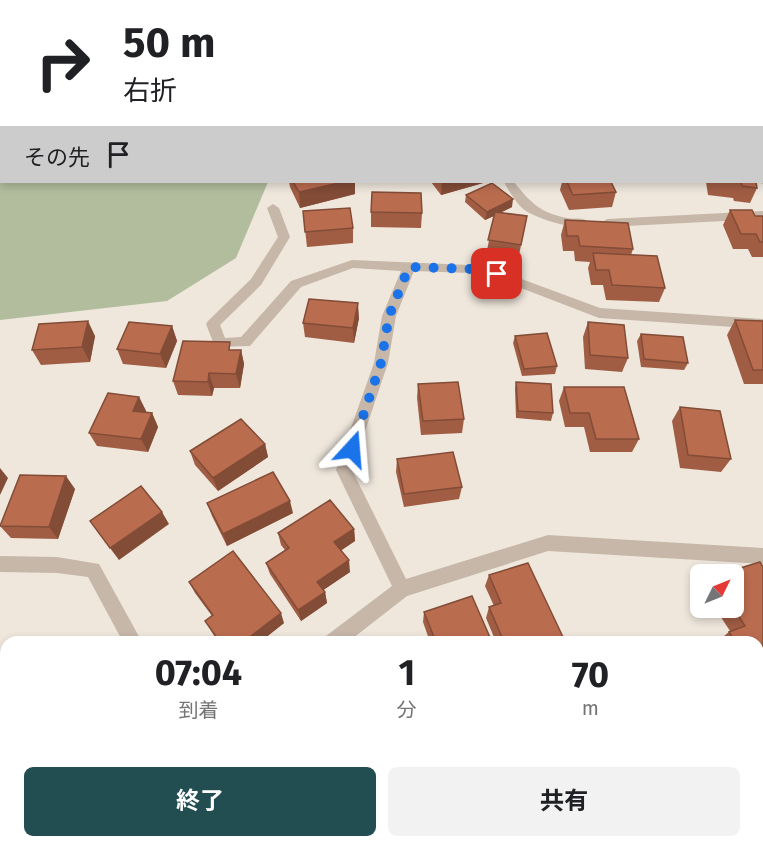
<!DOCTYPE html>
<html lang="ja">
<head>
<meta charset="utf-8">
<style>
  :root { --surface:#fff; --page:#f2f2f2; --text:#202124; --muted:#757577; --accent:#224d51 }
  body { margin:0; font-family:"Fira Sans","Noto Sans JP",sans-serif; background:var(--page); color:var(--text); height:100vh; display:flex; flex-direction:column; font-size:22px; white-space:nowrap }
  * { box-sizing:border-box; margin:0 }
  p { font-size:20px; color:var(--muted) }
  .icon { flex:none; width:33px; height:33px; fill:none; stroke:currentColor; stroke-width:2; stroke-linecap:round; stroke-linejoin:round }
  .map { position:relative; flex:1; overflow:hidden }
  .sheet { position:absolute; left:0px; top:636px; width:764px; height:212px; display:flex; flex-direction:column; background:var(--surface); border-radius:18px 18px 0 0; box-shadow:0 3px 9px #0003 }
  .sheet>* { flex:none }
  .banner { position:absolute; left:0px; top:0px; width:764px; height:183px; box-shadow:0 3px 9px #0003; background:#fff; color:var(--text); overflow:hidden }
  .needle { width:39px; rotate:47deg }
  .buttons { position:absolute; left:690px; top:564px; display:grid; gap:12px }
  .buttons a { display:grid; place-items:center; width:54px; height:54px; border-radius:9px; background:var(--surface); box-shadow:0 3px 9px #0003; font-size:30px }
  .pin { position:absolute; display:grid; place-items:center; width:51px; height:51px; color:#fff; margin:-26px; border-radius:12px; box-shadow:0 3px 9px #0006 }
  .me { position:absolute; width:66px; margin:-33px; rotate:19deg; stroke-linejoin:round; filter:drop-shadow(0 0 4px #0008) }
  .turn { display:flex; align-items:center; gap:21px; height:126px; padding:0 24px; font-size:27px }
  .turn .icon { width:78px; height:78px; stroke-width:2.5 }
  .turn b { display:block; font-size:42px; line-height:51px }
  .then { display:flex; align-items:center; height:57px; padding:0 24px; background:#0003; gap:12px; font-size:22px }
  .eta { display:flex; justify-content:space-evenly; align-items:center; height:102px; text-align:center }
  .eta b { font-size:36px; font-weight:700; line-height:42px }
  .primary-button { display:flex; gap:12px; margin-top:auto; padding:12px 24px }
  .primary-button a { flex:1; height:69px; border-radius:9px; background:var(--accent); color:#fff; font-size:24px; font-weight:700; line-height:69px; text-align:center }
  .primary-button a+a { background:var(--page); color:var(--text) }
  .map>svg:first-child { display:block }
  .green { fill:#b1bd9d }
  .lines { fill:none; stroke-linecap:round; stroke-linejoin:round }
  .minor { fill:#c6b7a9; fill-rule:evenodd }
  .wall { fill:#a05d44 }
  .shaded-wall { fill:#824c37 }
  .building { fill:#ba6c4f; stroke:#824c37; stroke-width:1.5 }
  .route { stroke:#1a73e8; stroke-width:10; stroke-dasharray:0 18 }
</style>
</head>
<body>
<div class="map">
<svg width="763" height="847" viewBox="0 0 763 847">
  <rect width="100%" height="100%" fill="#efe7dc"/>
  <polygon class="green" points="0,0 618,0 2,2 2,182 268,182 236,258 167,301 0,320"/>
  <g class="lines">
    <g class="minor">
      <polygon points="718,0 731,0 716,2"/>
      <rect x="762" y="31" width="1" height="6"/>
      <polygon points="762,176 763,176 763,184 758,182 762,182"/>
      <path d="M504 182H514C530 202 540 213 567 218 575 220 583 216 589 222 578 233 539 219 526 211 518 206 508 190 504 182Z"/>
      <polygon points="273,204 279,208 290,237 261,285 220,325 225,338 241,337 291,281 352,260 470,265 497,270 600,308 763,319 763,329 599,318 495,278 470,273 414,271 396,316 388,363 352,470 406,579 548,535 763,548 763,564 548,551 407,596 348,642 324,642 326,636 392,586 336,470 374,363 382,316 401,271 353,268 301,287 250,346 215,347 206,324 208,321 251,279 278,237 267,208"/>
      <polygon points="763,211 763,219 607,227 601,223 607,219"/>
      <polygon points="0,556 57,557 99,564 142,642 123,642 88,577 57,573 0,572"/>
      <rect x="0" y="797" width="6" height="20"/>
      <rect x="85" y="842" width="22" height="5"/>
      <polygon points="634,842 656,842 658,847 636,847"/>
    </g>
  </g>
  <g class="wall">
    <polygon points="289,182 355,182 355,194 300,208 290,187"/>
    <polygon points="431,182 484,182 483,183 441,195"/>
    <polygon points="562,182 611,182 616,192 612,207 569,210 560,190"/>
    <polygon points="706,182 756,182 757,188 750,203 734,201 733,198 708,195"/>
    <polygon points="466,195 512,207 500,213 527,216 518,260 486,255 494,216 485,220 465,202"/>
    <polygon points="730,210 755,216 763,216 763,257 752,257 748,249 733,249 723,225"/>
    <polygon points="303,211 353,228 353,243 307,247"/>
    <polygon points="371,212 422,213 421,228 371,227"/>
    <polygon points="565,220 633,249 631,255 665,288 659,302 606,300 603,285 591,285 588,268 590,262 575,261 574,251 563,251 561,235"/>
    <polygon points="359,318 354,343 305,337 303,323"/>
    <polygon points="735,320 763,321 763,384 744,384 727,335"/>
    <polygon points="588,322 628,358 622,372 585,369 583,337"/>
    <polygon points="172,326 177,341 166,368 123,364 117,349"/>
    <polygon points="641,334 688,363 684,370 641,367 637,341"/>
    <polygon points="95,336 90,362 41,365 32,350"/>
    <polygon points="515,336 557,366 555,374 522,376 513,343"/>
    <polygon points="232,350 241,350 244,364 240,388 214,388 212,396 178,395 173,381"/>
    <polygon points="516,382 553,413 551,421 516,418 515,389"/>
    <polygon points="418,384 464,419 462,433 421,435 417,398"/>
    <polygon points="564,387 639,439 632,452 590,452 584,427 565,427 559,401"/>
    <polygon points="139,397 146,411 145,412 152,413 158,427 148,452 97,446 89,433"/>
    <polygon points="680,407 731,459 721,472 680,468 672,421"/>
    <polygon points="265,444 268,457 218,491 195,465 190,451"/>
    <polygon points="397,459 462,487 459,499 404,507 396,472"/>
    <polygon points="75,489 58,539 11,538 0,526 0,525"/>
    <polygon points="207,503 293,513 227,546 212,516"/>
    <polygon points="354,529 355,541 341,550 350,572 323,590 325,592 327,603 301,621 270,574 266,563 285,550 281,545 278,533"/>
    <polygon points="763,567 763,679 758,681 758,642 717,642 730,631 715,608 734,608"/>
    <polygon points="489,575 563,637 560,642 496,642 486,618 489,607 494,606 485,586"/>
    <polygon points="189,582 284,623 260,642 218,642 205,621 212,616 195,593"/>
    <polygon points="424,612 492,642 430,642 423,622"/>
    <polygon points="6,664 6,734 0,735 0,665"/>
    <polygon points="472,842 577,842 579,847 474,847"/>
  </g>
  <g class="shaded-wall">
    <polygon points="343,182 355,182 355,194 300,208 299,192"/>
    <polygon points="442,182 484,182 483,183 441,195"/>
    <polygon points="513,199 512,207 485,220 487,212"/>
    <polygon points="358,303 359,318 354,343 353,328"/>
    <polygon points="88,321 95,336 90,362 82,347"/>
    <polygon points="172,326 177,341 166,368 160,354"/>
    <polygon points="241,350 244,364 240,388 236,374"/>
    <polygon points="209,373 214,388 212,396 208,382"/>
    <polygon points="139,397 146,411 140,425 133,411"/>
    <polygon points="152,413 158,427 148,452 141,439"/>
    <polygon points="265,444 268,457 218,491 213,478"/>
    <polygon points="0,468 8,478 0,495"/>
    <polygon points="66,476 75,489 58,539 49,527"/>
    <polygon points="290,501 293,513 227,546 223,534"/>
    <polygon points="162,512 169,524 119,560 110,548"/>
    <polygon points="354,529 355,541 336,554 334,542"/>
    <polygon points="349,560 350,572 319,593 317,582"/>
    <polygon points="325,592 327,603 301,621 298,610"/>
    <polygon points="281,613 284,623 260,642 243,642"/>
    <polygon points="563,637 560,642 549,642"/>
    <polygon points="763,675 763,679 758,681 758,677"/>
    <polygon points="227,842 240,842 229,847 215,847"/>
  </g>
  <g class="building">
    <polygon points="759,0 763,0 763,10 762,10 762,2 752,2"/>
    <polygon points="293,182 343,182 299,192"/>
    <polygon points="567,182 611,182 616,192 573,195"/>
    <polygon points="733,182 756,182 757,188 742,186 741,182"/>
    <polygon points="492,183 513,199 487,212 466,195"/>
    <polygon points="372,192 421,193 422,213 371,212"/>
    <polygon points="350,208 353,228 305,232 303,211"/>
    <polygon points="730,210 752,210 755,216 763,216 763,242 760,242 756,234 741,234"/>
    <polygon points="495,212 527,216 521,245 488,240"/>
    <polygon points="565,220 628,223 633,249 580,246 578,236 567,236"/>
    <polygon points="593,253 657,256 665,288 612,285 609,270 596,270"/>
    <polygon points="309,299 358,303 353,328 303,323"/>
    <polygon points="735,320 763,321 763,370 753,370"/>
    <polygon points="88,321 82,347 32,350 39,324"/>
    <polygon points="129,322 172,326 160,354 117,349"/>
    <polygon points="588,322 624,325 628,358 590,355"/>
    <polygon points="547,333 557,366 524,369 515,336"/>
    <polygon points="641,334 683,337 688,363 644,359"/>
    <polygon points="183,341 230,342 229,350 241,350 236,374 209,373 208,382 173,381"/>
    <polygon points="458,382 464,419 423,421 418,384"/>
    <polygon points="516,382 551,384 553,413 518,411"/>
    <polygon points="564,387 624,387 639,439 596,439 589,413 570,413"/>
    <polygon points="108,393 139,397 133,411 152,413 141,439 89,433"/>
    <polygon points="680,407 720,411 731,459 688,455"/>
    <polygon points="241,419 265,444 213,478 190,451"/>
    <polygon points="453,452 462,487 404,494 397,459"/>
    <polygon points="273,472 290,501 223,534 207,503"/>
    <polygon points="20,475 66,476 49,527 0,526"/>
    <polygon points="141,486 162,512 110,548 90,521"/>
    <polygon points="330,500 354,529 334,542 349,560 317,582 325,592 298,610 266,563 289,548 278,533"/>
    <polygon points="233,551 281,613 243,642 220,642 205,621 213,615 189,582"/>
    <polygon points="760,562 763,567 763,675 758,677 758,642 735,642 729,632 745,626 733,608 734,574 721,574"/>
    <polygon points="528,563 563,637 549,642 504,642 489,607 501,603 489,575"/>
    <polygon points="472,596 492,642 436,642 424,612"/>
    <polygon points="6,664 6,725 0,726 0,665"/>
    <polygon points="193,842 227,842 215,847 194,847"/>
    <polygon points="385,842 448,842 450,847 387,847"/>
    <polygon points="477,842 577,842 579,847 479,847"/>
  </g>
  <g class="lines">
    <polyline class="route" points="352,449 381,363 389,316 409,267 471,269 497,274"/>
  </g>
</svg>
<div class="buttons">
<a><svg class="needle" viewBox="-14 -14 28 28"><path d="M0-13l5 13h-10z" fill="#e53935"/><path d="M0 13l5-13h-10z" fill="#757577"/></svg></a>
</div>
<div class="pin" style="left:497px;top:274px;background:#d93025"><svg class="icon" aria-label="arrive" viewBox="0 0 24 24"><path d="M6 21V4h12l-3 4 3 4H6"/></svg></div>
<svg class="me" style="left:352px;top:449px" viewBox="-20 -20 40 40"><path d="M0-17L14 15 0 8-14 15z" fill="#1a73e8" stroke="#fff" stroke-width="4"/></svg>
<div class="banner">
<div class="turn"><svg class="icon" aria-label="right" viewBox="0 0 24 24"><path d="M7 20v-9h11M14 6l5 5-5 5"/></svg><div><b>50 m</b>右折</div></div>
<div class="then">その先<svg class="icon" aria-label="arrive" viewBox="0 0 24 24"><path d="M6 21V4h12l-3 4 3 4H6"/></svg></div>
</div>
<section class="sheet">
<div class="eta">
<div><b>07:04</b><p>到着</p></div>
<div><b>1</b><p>分</p></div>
<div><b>70</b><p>m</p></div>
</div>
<div class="primary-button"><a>終了</a><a>共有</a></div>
</section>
</div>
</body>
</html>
